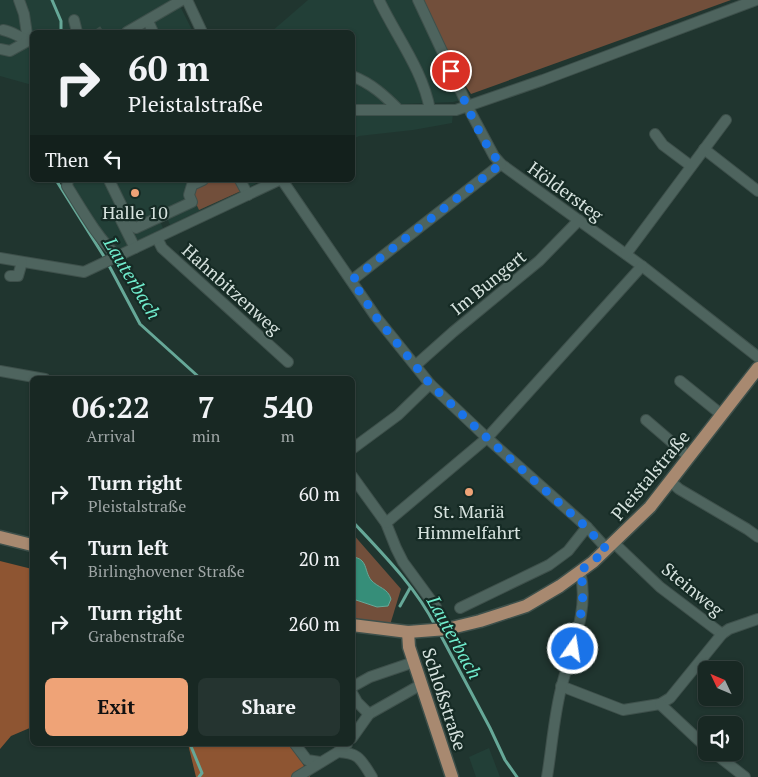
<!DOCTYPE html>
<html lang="en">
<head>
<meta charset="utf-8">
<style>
  :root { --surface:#182823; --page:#253430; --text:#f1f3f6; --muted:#9fa6a6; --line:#364441; --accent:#efa377 }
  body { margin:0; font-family:"PT Serif",serif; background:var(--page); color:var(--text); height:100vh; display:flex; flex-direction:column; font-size:19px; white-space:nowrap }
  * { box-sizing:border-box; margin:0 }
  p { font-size:16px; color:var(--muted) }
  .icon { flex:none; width:28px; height:28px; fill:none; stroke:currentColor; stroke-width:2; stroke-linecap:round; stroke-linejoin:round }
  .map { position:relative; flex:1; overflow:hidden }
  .side { position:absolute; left:30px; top:376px; width:325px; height:370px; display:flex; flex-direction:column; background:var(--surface); border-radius:8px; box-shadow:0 1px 4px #0004,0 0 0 1px var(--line) }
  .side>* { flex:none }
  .banner { position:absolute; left:30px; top:30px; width:325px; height:152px; border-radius:8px; box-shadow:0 1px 4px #0004,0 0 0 1px var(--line); background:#182823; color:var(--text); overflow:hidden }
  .needle { width:32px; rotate:314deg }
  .buttons { position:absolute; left:698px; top:661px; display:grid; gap:10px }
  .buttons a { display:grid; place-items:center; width:45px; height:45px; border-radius:8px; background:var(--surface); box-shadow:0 1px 4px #0004,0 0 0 1px var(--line); font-size:25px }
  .pin { position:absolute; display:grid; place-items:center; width:42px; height:42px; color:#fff; margin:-21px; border:2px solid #fff; border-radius:50%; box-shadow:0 1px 5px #0007 }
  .me { position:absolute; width:55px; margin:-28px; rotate:13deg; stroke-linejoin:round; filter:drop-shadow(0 0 4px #0008) }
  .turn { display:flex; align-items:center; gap:18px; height:105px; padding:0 15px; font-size:22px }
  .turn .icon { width:65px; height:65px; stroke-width:2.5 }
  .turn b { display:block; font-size:35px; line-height:42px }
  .then { display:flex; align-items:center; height:48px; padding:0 15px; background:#0003; gap:10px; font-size:19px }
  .eta { display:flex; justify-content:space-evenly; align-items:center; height:85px; text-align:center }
  .eta b { font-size:30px; font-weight:600; line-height:35px }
  .cta { display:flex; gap:10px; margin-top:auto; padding:10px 15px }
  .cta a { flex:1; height:58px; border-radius:8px; background:var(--accent); color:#111; font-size:20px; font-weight:600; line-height:58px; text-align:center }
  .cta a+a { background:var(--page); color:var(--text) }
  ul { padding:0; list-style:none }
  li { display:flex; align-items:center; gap:15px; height:65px; padding:0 15px }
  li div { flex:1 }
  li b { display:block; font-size:19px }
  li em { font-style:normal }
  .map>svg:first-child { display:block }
  .built { fill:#223f37 }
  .green { fill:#724f3b }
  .forest { fill:#8e5532 }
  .water { fill:#368e79; stroke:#66a898 }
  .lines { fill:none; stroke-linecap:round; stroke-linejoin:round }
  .stream { stroke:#66a898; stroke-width:3 }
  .minor-tunnel { stroke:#3b4f49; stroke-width:10; stroke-dasharray:10 5; stroke-linecap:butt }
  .minor-casing { stroke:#3e504b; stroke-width:12 }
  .major-casing { stroke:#3e504b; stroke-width:15 }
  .minor { stroke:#4e645e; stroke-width:10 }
  .major { stroke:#a88970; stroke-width:12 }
  .route { stroke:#1a73e8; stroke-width:9; stroke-dasharray:0 16.2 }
  .poi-dot { fill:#efa377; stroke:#162b25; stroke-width:2 }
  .labels { text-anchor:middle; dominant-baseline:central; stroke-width:4.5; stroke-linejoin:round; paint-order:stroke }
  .street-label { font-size:18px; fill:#d7e3df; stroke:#162b25 }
  .poi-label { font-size:18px; fill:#d7e3df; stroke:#162b25 }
  .water-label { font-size:19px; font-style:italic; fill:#70eccd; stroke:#162b25 }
</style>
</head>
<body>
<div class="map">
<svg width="758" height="777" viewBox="0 0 758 777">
  <rect width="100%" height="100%" fill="#20352f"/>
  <g class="built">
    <polygon points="0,0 177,0 193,32 32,32 32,85 0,76"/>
    <polygon points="308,0 413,0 460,100 453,102 353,106 352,32 271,32"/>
    <polygon points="453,114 452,123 413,130 359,136 353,139 353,115"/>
    <polygon points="61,180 263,180 170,225 167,218 160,221 163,228 110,256"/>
    <polygon points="489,748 500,777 476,777 469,757"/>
  </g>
  <g class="green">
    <polygon points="423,0 731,0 471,94 461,79"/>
    <polygon points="210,180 236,180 241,191 199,210 192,195 195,187"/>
    <polygon points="352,533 401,589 390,625 353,619"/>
  </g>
  <g class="forest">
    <polygon points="0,561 32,569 32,727 11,736 0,749"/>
    <polygon points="188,744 292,744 310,777 196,777"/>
  </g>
  <path class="water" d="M352 557C368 558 364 571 371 580 378 588 388 588 391 599L388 606 377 607 353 599Z"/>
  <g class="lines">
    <g class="stream">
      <polyline points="52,0 61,21 61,32"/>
      <polyline points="56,180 105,258 140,324 201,379"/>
      <path d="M352 521C382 553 416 587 436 627"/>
      <polyline points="400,606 410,588"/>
      <polyline points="439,632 490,728 505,760 517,777"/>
      <polyline points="190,744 202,773 199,777"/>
    </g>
    <polyline class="minor-tunnel" points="96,29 98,32"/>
    <defs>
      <g id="minor">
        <polyline points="19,0 24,14 28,41"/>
        <polyline points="187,0 202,32"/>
        <path d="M379 0C396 36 423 70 430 110"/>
        <polyline points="418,0 471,113 494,156 501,164 642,266 758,357"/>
        <polyline points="74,20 77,32"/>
        <polyline points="148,21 153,32"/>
        <path d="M3 30C14 32 21 39 32 41"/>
        <polyline points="127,32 182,0"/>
        <polyline points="0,49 10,51 28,41"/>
        <path d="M352 76C371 83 385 96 399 110"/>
        <polyline points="352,110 456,110 543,80 756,0"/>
        <polyline points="655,134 663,145 691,166"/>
        <polyline points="704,149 758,191"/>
        <path d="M68 180 67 186C82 210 97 237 117 256"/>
        <polyline points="109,180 131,225 136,228 192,202 189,195 192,185 203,180"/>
        <polyline points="240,180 248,195"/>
        <polyline points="282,180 376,317 430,384 487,438 587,527 607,549"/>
        <polyline points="121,220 135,248"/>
        <polyline points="157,238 162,248 288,362"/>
        <polyline points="626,254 726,120"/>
        <polyline points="0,258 84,272 279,180"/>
        <polyline points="10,276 18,276 22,262"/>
        <polyline points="352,280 501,164"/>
        <polyline points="416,365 453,332 539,261 579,220"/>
        <polyline points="0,371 45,379"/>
        <polyline points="680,381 722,415"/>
        <polyline points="646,420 689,457"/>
        <polyline points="352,449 398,415 430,384"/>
        <polyline points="352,476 386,523 396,548 403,562 436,607"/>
        <polyline points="670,481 679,489 747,529 758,537"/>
        <polyline points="386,523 487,438 642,266"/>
        <polyline points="614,543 660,587 722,634 729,629 758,619"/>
        <polyline points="460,608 549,565 568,551 587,527"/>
        <polyline points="561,686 623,710 660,704 670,698 722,634"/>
        <polyline points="352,687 370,677 414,662"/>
        <polyline points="352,693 357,702 369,714 422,684"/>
        <polyline points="660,704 706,747"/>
        <polyline points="352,738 369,714"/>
        <polyline points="295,744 307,760 320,762"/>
        <path d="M338 752C360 753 361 760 372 777"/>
        <polyline points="713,752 745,777"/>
        <polyline points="297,777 338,752 347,744"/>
        <path d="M547 777C552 747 554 714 562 685 571 648 590 610 580 571"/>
      </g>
      <g id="major">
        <polyline points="0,537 32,545"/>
        <polyline points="352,625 408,632 447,629 480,621 526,606 560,586 593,562 650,507 758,368"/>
        <polyline points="408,632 409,647 452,777"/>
      </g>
    </defs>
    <use href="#minor" class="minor-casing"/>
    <use href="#major" class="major-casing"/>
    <use href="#minor" class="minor"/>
    <use href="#major" class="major"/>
  </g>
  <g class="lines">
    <path class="route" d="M451 71C464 98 481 143 501 164L352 280 376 317 430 384 487 438 586 527 607 550 580 571C587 597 579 623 573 649"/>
  </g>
  <g class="poi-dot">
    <circle cx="135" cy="193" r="5"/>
    <circle cx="469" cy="492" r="5"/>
  </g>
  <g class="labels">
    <g class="street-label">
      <text transform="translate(566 191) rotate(36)">Höldersteg</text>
      <text transform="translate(488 282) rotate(-39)">Im Bungert</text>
      <text transform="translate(232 289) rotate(42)">Hahnbitzenweg</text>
      <text transform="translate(650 475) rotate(-50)">Pleistalstraße</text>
      <text transform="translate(693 589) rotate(39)">Steinweg</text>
      <text transform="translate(445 699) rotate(72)">Schloßstraße</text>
    </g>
    <g class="poi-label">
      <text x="135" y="212">Halle 10</text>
      <text x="469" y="511">St. Mariä<tspan x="469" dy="21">Himmelfahrt</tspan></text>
    </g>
    <g class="water-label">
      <text transform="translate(133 278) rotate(59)">Lauterbach</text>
      <text transform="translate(455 637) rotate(61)">Lauterbach</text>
    </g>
  </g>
</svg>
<div class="buttons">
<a><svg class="needle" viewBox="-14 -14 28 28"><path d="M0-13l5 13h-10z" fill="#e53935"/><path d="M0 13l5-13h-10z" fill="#9fa6a6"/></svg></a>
<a><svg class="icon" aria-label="sound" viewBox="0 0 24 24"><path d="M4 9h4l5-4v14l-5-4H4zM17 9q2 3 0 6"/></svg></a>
</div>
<div class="pin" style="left:451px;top:71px;background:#d93025"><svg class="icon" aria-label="arrive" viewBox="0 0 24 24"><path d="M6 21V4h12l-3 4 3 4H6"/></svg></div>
<svg class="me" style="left:573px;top:649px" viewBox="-20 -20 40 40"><circle r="17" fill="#1a73e8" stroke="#fff" stroke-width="3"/><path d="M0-11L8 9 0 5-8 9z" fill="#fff"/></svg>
<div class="banner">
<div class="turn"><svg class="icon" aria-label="right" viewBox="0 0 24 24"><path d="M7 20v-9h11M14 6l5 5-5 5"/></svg><div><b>60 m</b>Pleistalstraße</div></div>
<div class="then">Then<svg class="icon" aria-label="left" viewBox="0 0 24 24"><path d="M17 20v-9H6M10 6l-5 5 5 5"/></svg></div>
</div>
<section class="side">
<div class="eta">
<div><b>06:22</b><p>Arrival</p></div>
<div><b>7</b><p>min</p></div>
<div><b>540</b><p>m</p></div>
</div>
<ul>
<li><svg class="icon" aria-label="right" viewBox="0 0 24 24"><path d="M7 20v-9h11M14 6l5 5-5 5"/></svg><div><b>Turn right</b><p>Pleistalstraße</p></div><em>60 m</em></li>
<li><svg class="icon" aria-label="left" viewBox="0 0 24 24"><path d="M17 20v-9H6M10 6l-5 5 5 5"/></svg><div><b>Turn left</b><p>Birlinghovener Straße</p></div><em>20 m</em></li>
<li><svg class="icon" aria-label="right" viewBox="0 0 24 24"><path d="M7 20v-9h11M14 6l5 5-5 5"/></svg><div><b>Turn right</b><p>Grabenstraße</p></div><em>260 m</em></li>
</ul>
<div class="cta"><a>Exit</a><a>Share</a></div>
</section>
</div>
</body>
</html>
